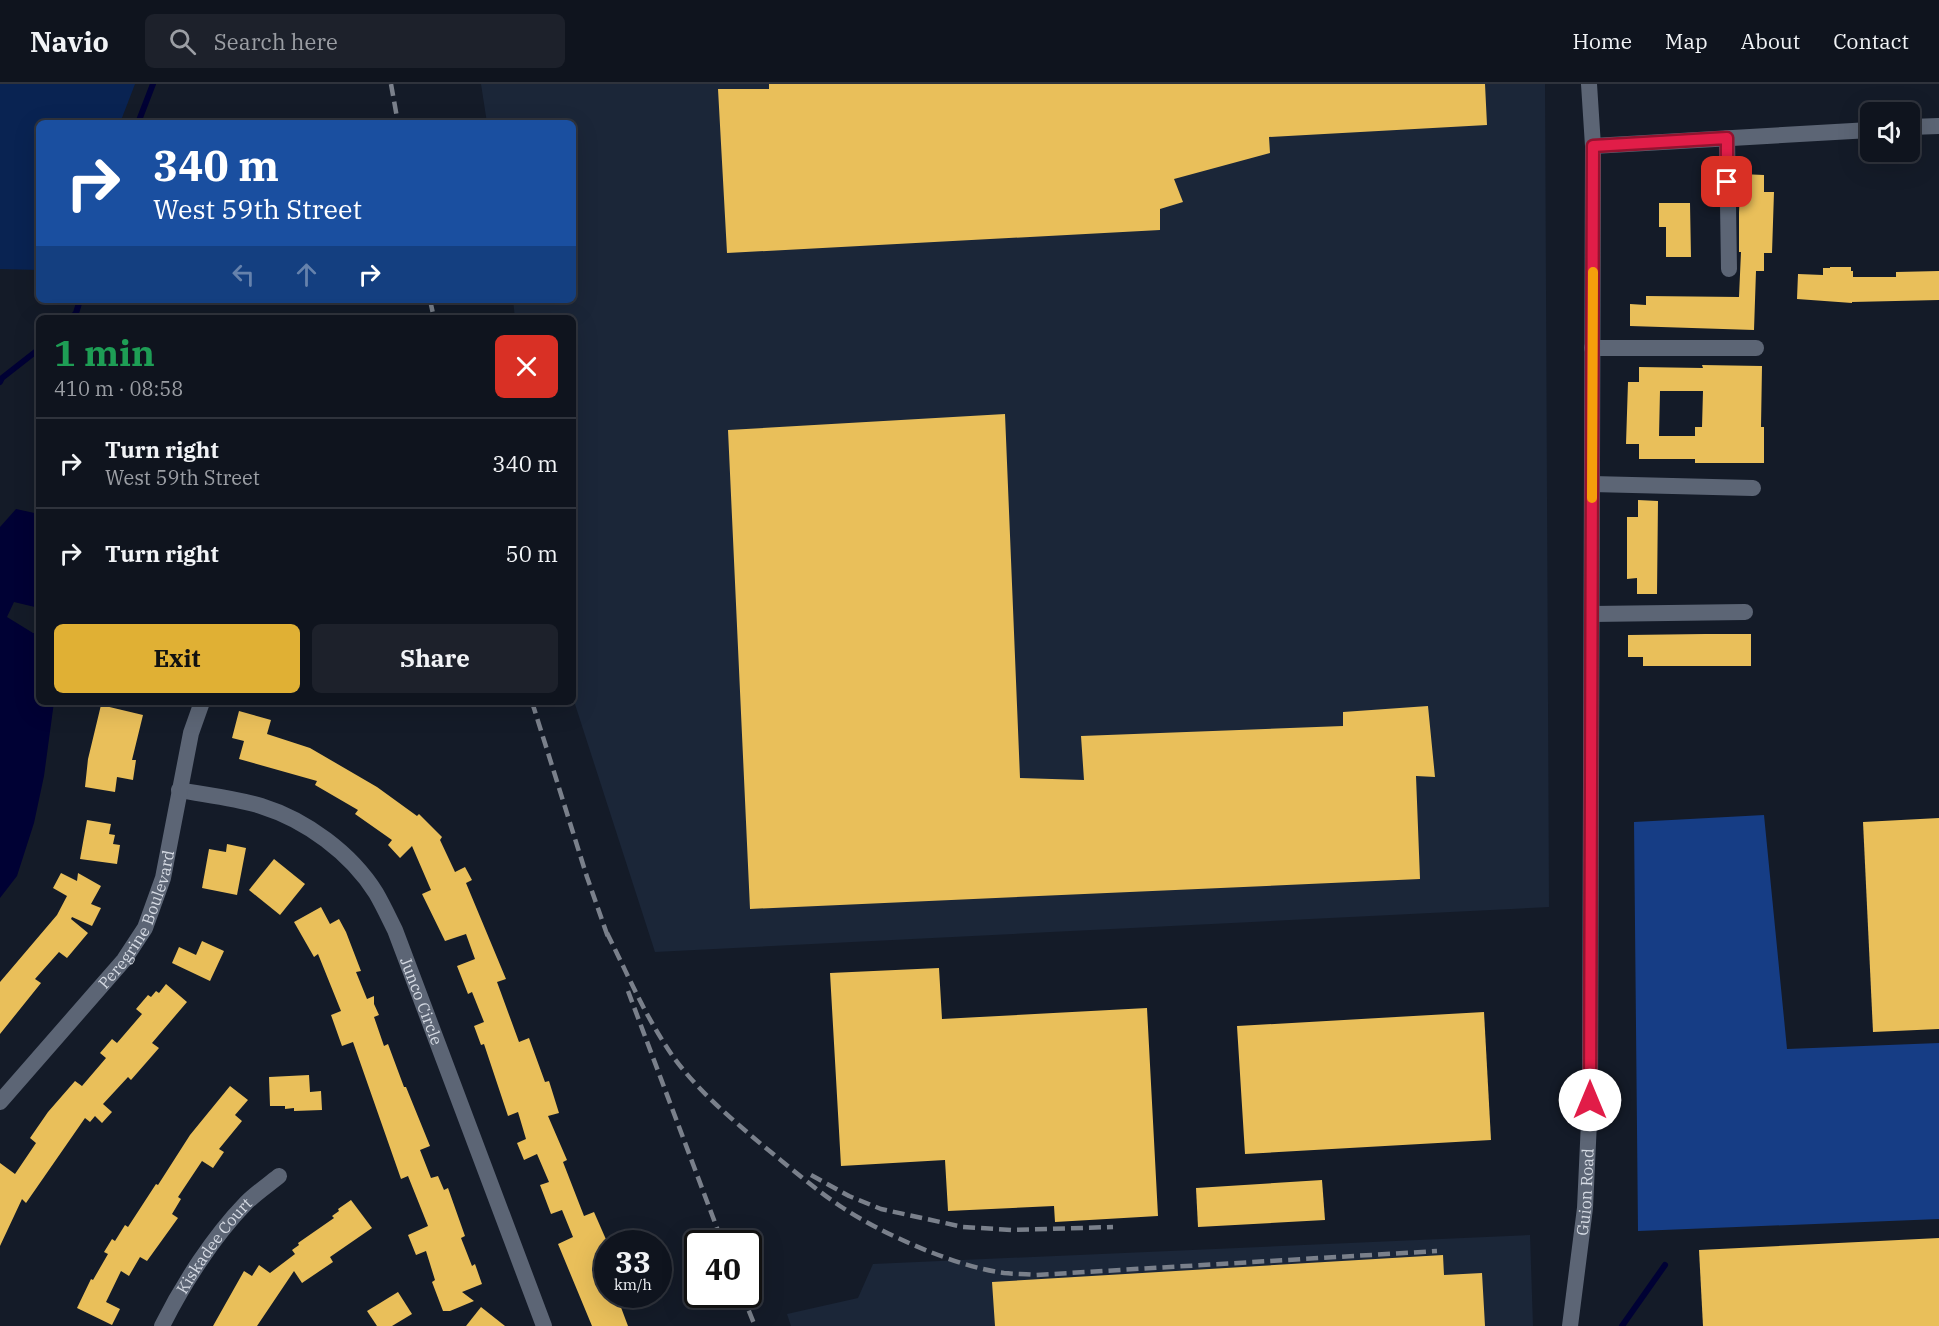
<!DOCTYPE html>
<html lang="en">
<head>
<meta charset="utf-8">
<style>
  :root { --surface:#0f141e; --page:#1d212b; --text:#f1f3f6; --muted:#9b9ea4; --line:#2f333c; --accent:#e0b034 }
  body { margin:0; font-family:"IBM Plex Serif",serif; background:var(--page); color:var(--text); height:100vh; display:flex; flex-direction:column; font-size:22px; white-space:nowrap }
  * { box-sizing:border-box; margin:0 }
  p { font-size:20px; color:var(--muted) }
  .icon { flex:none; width:33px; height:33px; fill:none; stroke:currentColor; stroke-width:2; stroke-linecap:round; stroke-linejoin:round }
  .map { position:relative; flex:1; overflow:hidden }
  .details { position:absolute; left:36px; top:231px; width:540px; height:390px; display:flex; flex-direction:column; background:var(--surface); border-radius:9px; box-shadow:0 6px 24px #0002,0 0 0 2px var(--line) }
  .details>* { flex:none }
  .guide { position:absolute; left:36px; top:36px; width:540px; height:183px; border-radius:9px; box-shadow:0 6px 24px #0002,0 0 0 2px var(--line); background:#1a4fa0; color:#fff; overflow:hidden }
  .buttons { position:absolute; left:1860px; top:18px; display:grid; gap:12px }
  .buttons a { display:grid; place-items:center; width:60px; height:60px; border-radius:9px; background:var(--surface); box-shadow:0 6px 24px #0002,0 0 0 2px var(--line); font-size:30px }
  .speed { position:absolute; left:594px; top:1146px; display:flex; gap:12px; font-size:30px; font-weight:700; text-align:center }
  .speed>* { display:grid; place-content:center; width:78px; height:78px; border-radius:50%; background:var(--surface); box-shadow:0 6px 24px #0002,0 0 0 2px var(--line); line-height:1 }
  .speed small { font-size:15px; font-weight:400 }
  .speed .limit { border:3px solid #111; border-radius:9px; background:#fff; color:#111 }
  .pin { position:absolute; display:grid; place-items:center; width:51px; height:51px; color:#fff; margin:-26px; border-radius:12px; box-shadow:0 3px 9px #0006 }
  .me { position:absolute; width:66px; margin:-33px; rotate:0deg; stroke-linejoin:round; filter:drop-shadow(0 0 4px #0008) }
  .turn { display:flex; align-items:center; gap:21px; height:126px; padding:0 18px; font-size:27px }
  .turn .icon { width:78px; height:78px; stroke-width:2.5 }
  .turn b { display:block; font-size:42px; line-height:51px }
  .lanes { display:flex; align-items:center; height:57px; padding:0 18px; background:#0003; justify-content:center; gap:30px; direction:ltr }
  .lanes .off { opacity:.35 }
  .round { display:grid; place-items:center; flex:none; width:63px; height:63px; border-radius:9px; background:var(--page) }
  .summary { display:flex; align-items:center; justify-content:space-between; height:102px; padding:0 18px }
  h1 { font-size:36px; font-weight:700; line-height:45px; color:#1e9e55 }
  .cta { display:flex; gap:12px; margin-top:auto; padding:12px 18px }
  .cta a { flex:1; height:69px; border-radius:9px; background:var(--accent); color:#111; font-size:24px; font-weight:700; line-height:69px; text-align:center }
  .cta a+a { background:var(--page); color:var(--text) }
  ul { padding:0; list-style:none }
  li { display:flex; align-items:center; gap:18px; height:90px; padding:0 18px; border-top:2px solid var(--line) }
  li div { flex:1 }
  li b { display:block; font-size:22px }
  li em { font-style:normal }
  header { display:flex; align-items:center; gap:36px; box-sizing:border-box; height:84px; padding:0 30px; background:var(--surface); border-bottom:2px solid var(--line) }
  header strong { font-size:28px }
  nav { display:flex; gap:33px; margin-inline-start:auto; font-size:21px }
  .search { width:420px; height:54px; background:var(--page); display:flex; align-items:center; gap:15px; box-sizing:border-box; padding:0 21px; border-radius:9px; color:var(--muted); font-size:22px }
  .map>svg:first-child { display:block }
  .built { fill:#1b2638 }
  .green { fill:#092352 }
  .forest { fill:#163d85 }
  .water { fill:#000134 }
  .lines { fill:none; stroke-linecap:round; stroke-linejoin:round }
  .stream { stroke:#000134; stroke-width:6 }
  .building { fill:#e9bf5a; fill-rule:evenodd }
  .minor { stroke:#5c6575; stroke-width:16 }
  .tertiary { stroke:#5c6575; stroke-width:16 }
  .rail { stroke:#7a808b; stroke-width:4.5; stroke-dasharray:12 6; stroke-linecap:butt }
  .route-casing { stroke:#92132f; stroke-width:15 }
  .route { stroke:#e11d48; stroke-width:10 }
  .slow { stroke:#f59e0b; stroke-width:10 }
  .labels { text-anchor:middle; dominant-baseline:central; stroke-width:6; stroke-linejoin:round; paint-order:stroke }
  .street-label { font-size:16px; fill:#d5dae3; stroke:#141b28 }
</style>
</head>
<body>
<header>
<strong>Navio</strong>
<div class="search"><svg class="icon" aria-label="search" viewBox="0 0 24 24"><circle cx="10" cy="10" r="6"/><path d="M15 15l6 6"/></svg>Search here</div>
<nav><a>Home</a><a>Map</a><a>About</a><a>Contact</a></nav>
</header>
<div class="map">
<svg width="1939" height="1242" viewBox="0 0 1939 1242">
  <rect width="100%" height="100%" fill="#141b28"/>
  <g class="built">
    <polygon points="481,0 1545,0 1549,823 655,868 573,614 573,234 515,234 513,216 573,216 573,39 487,39"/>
    <polygon points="1530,1151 1533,1242 791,1242 787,1230 858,1214 873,1180"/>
  </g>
  <polygon class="green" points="0,0 135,0 120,39 39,39 39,186 0,185"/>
  <polygon class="forest" points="1764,731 1787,965 1939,959 1939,1135 1638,1147 1634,738"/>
  <polygon class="water" points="16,425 39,430 39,524 14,518 7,533 33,549 39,550 39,618 54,618 44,692 34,739 17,792 0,814 0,443"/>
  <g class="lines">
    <g class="stream">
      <polyline points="138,39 153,0"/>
      <polyline points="71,234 76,229 80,216"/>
      <polyline points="0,298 2,294 39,265"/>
      <polyline points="1622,1242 1665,1181"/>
    </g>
  </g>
  <g class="building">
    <polygon points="769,0 1485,0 1487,41 1269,53 1270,69 1174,95 1183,118 1160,125 1160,146 727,169 718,5 769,5"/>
    <polygon points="1741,90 1764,91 1764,108 1774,108 1772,169 1764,169 1764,187 1756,187 1754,246 1630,242 1630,220 1646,221 1646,212 1739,213 1741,168 1739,168 1739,128"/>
    <polygon points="1659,119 1690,119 1691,173 1666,173 1666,143 1659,143"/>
    <polygon points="1830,183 1851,183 1851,187 1853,187 1853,193 1896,193 1896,188 1939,187 1939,216 1852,218 1852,219 1797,215 1798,190 1823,191 1823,184 1830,184"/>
    <path d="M1702 281 1762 282 1761 343H1764V379H1695V375H1639V360H1626L1628 298H1639V283L1703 284ZM1660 307H1703L1702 343H1695V352H1659Z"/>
    <polygon points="1005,330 1020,694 1084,696 1081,652 1343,642 1343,628 1428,622 1435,693 1416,692 1420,795 750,825 728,346"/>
    <polygon points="1638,416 1658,417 1657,510 1637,510 1637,494 1627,495 1627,433 1638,433"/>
    <polygon points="1705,550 1751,550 1751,582 1643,582 1643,573 1628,573 1628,551"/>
    <polygon points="101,621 143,631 132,676 136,676 133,696 117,693 115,708 85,703 88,675"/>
    <polygon points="239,627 271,636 267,650 310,664 377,703 417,732 419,730 442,753 440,756 455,788 465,783 472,796 466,799 506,895 497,898 519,958 529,954 545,998 549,997 559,1029 548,1032 567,1076 563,1078 584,1132 594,1128 608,1160 608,1210 616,1210 628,1242 592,1242 558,1160 573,1153 562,1126 551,1130 540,1101 549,1098 537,1070 524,1076 517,1059 526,1055 518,1028 508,1032 484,960 481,961 474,942 484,938 472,908 468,910 457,882 475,875 466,850 445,857 422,810 431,806 412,762 400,774 388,761 392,756 355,730 358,726 315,701 317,697 239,675 244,657 232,654"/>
    <polygon points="1939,734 1939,945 1873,948 1863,738"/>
    <polygon points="87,736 111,740 109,750 115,751 113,760 120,761 117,780 80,775"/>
    <polygon points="227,760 246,764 237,811 202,804 209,765 226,768"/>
    <polygon points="274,775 305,800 280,831 249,806"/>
    <polygon points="61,789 77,797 78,789 101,802 91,820 101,824 92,842 72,833 71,835 88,849 67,874 59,868 35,895 41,899 0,950 0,898 57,831 67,812 53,804"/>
    <polygon points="321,823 330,840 339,835 346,848 361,887 356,888 367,915 374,912 374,920 379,931 374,933 384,962 388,960 404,1003 406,1003 430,1062 420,1066 431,1094 438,1092 444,1106 448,1104 465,1152 461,1154 472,1182 475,1180 482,1200 462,1208 474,1217 450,1227 443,1227 432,1198 435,1196 426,1167 416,1171 408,1151 428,1142 408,1092 401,1095 353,958 342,962 331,931 341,927 318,870 314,873 294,838"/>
    <polygon points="202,857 224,867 210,897 172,879 179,863 196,871"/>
    <polygon points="939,884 942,935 1147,924 1158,1132 1055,1138 1054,1122 948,1127 945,1076 841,1082 830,889"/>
    <polygon points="166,900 187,918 152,959 159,964 131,996 128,993 103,1020 112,1028 102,1039 95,1032 90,1038 85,1034 26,1119 22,1115 0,1162 0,1079 15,1090 36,1059 30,1054 48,1028 75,997 82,1002 106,974 100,969 112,955 117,959 142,930 136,925 148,911 151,913 156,907 159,909"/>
    <polygon points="1484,928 1491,1056 1245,1070 1237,942"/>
    <polygon points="309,991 310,1008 321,1007 322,1026 294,1027 294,1024 285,1025 285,1022 270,1022 269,993"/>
    <polygon points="230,1002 248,1016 235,1031 242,1037 219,1065 224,1068 213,1084 202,1077 178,1113 181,1115 172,1130 178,1134 147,1177 140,1173 129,1192 121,1187 106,1218 120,1225 112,1241 77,1224 91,1195 93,1196 108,1170 104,1168 112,1155 115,1157 125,1141 128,1143 156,1100 158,1101 190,1051"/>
    <polygon points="1322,1096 1325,1136 1198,1143 1196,1104"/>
    <polygon points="351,1116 372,1144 330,1173 333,1178 302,1199 294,1187 257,1242 213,1242 244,1187 252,1192 259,1181 270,1189 295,1170 292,1166 299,1161 298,1159 334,1134 332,1132 339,1127 338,1125"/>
    <polygon points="1939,1154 1939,1242 1703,1242 1699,1166"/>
    <polygon points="1443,1171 1444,1191 1482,1189 1485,1242 995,1242 992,1198"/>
    <polygon points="398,1208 412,1230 392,1242 377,1242 367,1227"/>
    <polygon points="481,1223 505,1242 466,1242"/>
  </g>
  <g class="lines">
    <g class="minor">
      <polyline points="1727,54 1729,185"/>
      <polyline points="1592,264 1756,264"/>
      <polyline points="1592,400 1753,404"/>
      <polyline points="1592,530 1745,528"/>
      <path id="s1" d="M179 706C206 711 235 714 261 722 306 736 351 769 376 809 383 821 389 834 395 846L544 1242"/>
      <path id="s2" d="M0 1018 124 876 145 844 163 794 191 649 202 618"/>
      <path id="s3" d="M162 1242C183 1200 213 1153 246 1119 256 1109 268 1101 279 1092"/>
    </g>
    <g class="tertiary">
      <polyline points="1910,43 1939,42"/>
      <polyline points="1593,62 1870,46"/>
      <path id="s4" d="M1570 1242 1585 1124 1590 1016 1593 62 1589 0"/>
    </g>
    <g class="rail">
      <polyline points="391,0 398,39"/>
      <polyline points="430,216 434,234"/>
      <polyline points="532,618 587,793 609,856"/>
      <path d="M607 849C626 887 643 927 666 962 690 1000 727 1031 761 1060 787 1081 812 1103 840 1122 882 1150 954 1182 1004 1189 1015 1190 1025 1190 1036 1191L1437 1167"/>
      <polyline points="628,907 723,1160"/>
      <polyline points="811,1091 849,1112 881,1125 963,1143 1012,1146 1113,1143"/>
      <polyline points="742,1210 755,1242"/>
    </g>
  </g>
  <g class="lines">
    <defs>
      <polyline id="route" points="1590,1016 1593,62 1727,54 1727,98"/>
    </defs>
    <use href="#route" class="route-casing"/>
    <use href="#route" class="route"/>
    <polyline class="slow" points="1592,414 1593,188"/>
  </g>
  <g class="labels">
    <g class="street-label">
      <text stroke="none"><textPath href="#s2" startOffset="231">Peregrine Boulevard</textPath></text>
      <text stroke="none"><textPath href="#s1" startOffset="348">Junco Circle</textPath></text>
      <text stroke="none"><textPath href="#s4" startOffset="135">Guion Road</textPath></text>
      <text stroke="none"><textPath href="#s3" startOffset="96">Kiskadee Court</textPath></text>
    </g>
  </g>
</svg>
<div class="buttons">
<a><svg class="icon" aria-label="sound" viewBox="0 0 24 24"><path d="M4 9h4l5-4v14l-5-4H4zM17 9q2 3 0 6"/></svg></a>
</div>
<div class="speed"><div>33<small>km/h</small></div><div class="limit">40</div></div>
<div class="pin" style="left:1727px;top:98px;background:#d93025"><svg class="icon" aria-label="arrive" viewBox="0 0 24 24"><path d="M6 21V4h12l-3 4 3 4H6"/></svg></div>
<svg class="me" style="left:1590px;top:1016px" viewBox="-20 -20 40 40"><circle r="19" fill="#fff"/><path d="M0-13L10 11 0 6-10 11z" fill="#e11d48"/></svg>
<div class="guide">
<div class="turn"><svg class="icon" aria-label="right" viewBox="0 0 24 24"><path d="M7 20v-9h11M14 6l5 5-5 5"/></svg><div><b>340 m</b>West 59th Street</div></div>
<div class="lanes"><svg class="icon off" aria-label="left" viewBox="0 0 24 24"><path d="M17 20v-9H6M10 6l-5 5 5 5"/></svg><svg class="icon off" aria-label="ahead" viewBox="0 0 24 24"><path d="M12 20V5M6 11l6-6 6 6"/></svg><svg class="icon" aria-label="right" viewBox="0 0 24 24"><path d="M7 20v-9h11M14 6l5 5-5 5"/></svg></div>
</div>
<section class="details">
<div class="summary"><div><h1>1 min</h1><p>410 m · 08:58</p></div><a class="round" style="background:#d93025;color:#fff"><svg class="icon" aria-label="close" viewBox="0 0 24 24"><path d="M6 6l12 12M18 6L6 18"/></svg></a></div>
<ul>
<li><svg class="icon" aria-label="right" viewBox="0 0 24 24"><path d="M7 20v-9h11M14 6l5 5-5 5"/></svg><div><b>Turn right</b><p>West 59th Street</p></div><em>340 m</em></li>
<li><svg class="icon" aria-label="right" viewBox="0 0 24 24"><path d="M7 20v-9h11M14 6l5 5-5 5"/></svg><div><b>Turn right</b></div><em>50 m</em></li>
</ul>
<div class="cta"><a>Exit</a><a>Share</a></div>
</section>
</div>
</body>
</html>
